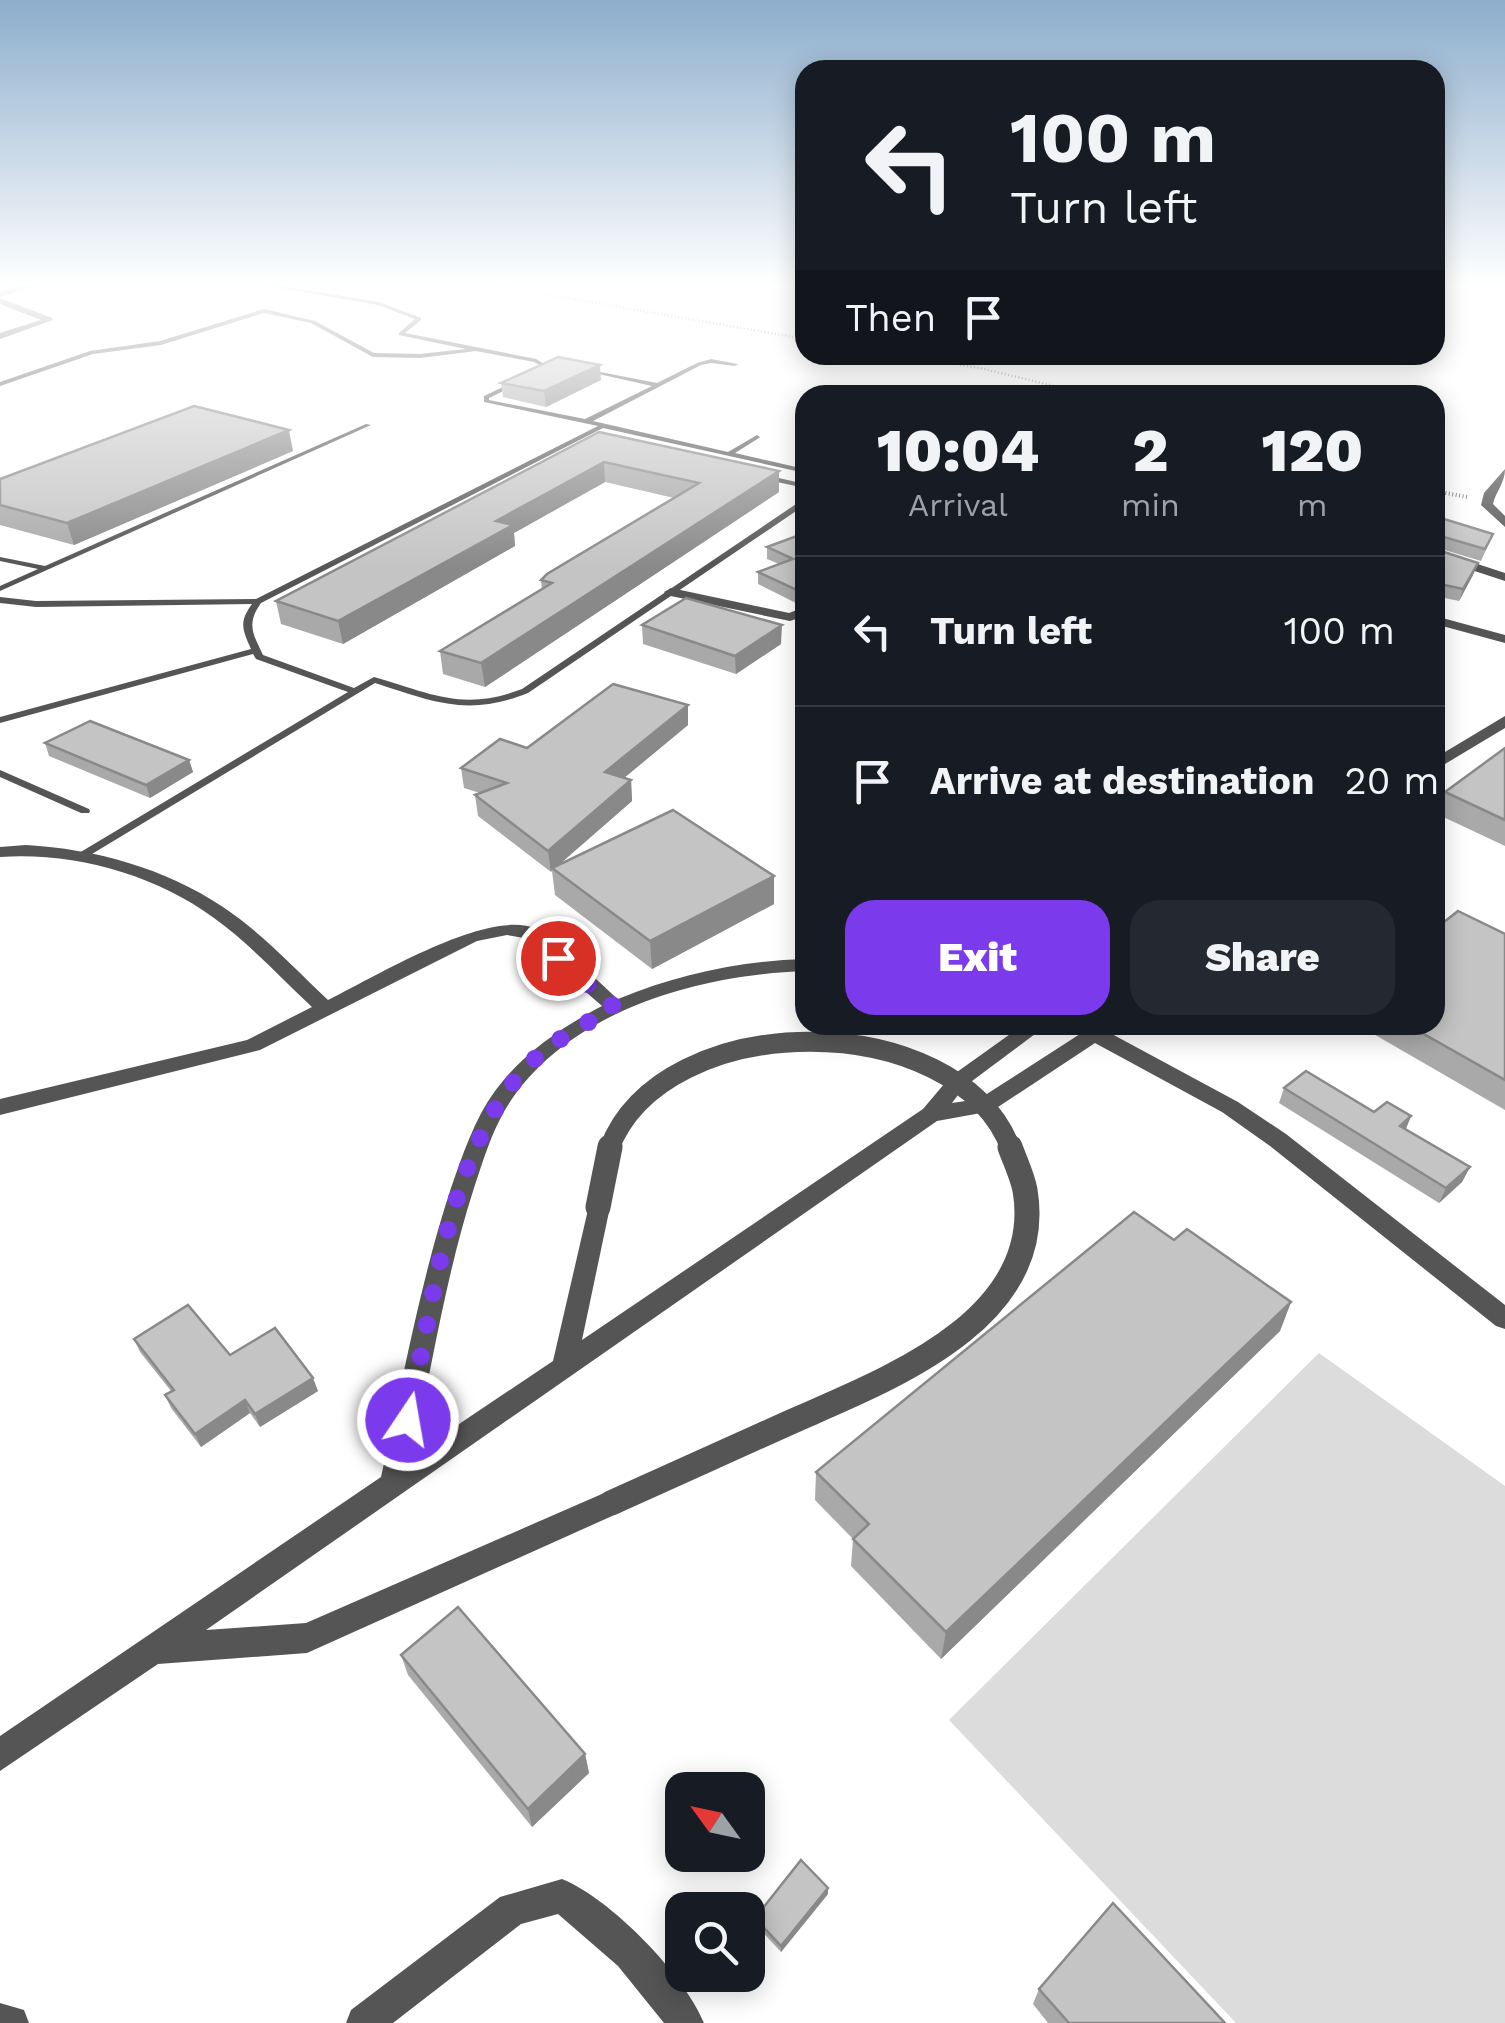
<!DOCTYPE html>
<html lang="en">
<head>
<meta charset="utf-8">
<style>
  :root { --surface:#171b24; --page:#242831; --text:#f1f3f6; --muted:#9ea1a6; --line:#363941; --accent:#7c3aed }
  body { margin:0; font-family:"Work Sans",sans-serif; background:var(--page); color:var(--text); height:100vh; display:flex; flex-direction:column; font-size:38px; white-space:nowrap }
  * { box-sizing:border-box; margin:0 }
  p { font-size:32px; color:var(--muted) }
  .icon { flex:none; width:55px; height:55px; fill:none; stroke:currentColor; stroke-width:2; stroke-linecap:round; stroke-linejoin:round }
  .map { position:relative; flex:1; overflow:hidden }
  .details { position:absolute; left:795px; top:385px; width:650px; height:650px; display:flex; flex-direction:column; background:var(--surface); border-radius:30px; box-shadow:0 5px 25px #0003 }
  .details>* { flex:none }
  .banner { position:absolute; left:795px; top:60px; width:650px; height:305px; border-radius:30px; box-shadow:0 5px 25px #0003; background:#171b24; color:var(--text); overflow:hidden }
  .needle { width:65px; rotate:303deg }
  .fabs { position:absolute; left:665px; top:1772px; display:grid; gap:20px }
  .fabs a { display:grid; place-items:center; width:100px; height:100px; border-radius:20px; background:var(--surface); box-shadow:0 5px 25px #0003; font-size:50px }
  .pin { position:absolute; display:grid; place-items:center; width:85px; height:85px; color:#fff; margin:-42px; border:5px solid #fff; border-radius:50%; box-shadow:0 2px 10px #0007 }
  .me { position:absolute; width:110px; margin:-55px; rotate:12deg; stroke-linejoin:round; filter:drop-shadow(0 0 8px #0008) }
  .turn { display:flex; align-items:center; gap:35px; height:210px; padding:0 50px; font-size:45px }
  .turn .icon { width:130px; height:130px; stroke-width:2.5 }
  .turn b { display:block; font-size:70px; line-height:85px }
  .then { display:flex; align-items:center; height:95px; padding:0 50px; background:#0003; gap:20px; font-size:38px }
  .eta { display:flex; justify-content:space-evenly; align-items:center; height:170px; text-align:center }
  .eta b { font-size:60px; font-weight:800; line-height:70px }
  .action { display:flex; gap:20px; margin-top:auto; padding:20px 50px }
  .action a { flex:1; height:115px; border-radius:30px; background:var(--accent); color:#fff; font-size:40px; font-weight:800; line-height:115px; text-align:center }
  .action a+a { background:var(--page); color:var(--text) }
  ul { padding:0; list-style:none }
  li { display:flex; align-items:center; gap:30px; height:150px; padding:0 50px; border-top:2px solid var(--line) }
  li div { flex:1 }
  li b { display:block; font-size:38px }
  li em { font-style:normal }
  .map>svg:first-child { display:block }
  .green { fill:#dcdcdc }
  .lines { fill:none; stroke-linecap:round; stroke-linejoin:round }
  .path-far1 { stroke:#777; stroke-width:2.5; stroke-dasharray:1 2.5; stroke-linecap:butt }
  .path { stroke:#777; stroke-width:4; stroke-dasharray:1 2.5; stroke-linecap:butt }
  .service { fill:#555; fill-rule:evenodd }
  .minor { fill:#555; fill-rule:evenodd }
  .minor-bridge-far1 { stroke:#555; stroke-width:20 }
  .minor-bridge { stroke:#555; stroke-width:25 }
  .wall { fill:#a9a9a9 }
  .shaded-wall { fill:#898989 }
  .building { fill:#c4c4c4; stroke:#898989; stroke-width:2.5 }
  .route { stroke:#7c3aed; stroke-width:18; stroke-dasharray:0 32.4 }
</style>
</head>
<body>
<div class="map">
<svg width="1505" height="2023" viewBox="0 0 1505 2023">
  <rect width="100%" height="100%" fill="#fff"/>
  <polygon class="green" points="1319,1353 1505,1486 1505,2023 1236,2023 949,1720"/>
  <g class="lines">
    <g class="path-far1">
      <polyline points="492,285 805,339"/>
      <polyline points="898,355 980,368 1091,395"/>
    </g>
    <polyline class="path" points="1435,491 1467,497"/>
    <g class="service">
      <polygon points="263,285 276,285 379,302 421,318 421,320 405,333 536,359 551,368 548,370 534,362 476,351 420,358 373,357 311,323 264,313 161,345 93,354 0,386 0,382 90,351 160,341 264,309 315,321 374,353 420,354 466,349 399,335 399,333 415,319 378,305"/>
      <path d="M711 359 738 364 735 366 711 363 701 365 593 421 728 452 757 435 760 437 759 438 735 453 805 469V473L603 428 261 603C246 624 253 634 263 655L354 688 374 677C430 693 463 712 522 689L802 500H805V505L528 693C468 717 434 702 375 683L87 857H79L78 855 79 853 348 692 256 659 253 654 0 723V717L251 649C242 629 239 622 252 604L36 607 0 603V597L36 601 256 599 598 426 484 402V396L516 381 518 384 489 398V400L585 419 652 386 585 371V369L657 383 697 363Z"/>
      <polygon points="366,424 371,425 0,591 0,586 38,569 0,561 0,557 45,566"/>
      <polygon points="766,475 805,484 805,488 763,479 763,475"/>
      <polygon points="0,770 89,809 90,811 89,813 81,813 0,777"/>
    </g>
    <g class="minor">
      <polygon points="24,285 39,285 0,297 0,291"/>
      <polygon points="0,298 52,318 53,320 0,339 0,333 41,320 0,304"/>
      <path d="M1505 469C1505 483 1496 491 1493 504L1505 516V527L1481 505 1484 493Z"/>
      <polygon points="1435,550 1505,573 1505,581 1435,558"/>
      <polygon points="671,588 789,613 805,607 805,616 790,621 666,595 664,592"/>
      <polygon points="1435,616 1505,635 1505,643 1435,624"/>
      <polygon points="1505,716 1505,728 1435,770 1435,758"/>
      <path d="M26 845C95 849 165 868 223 907 262 933 294 968 328 1000 373 978 489 907 536 929 555 938 599 983 618 999 679 974 740 961 805 959V971C698 975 564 1011 505 1110 491 1134 483 1161 474 1188 446 1275 432 1365 413 1455L553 1361 590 1201 598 1198 606 1201 610 1207 582 1340 923 1109 950 1077 1023 1025H1047L964 1087 952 1103 979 1099 1094 1025H1114L1110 1033 1238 1102 1286 1134 1505 1305V1329L1496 1326 1270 1146 1222 1112 1095 1043 992 1111 937 1121 206 1630 306 1623 611 1490 621 1494 625 1503 621 1512 307 1653 158 1664 0 1771V1736L381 1477C403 1380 420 1282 451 1188 463 1154 474 1120 495 1091 522 1054 562 1027 602 1006L524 938 507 935 477 941 260 1050 0 1115V1099L247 1040 312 1007C280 977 250 944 214 918 154 874 74 852 0 857V847Z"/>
      <path d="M562 1879C611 1899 684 1974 704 2023H664L618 1966 558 1914 521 1924 393 2023H346L351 2010 500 1897Z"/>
      <polygon points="0,2003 24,2010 29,2023 0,2023"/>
    </g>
    <path class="minor-bridge-far1" d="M609 1149C663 1006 957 1006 1011 1149"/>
    <g class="minor-bridge">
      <polyline points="598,1207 610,1147"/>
      <path d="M611 1503C672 1476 732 1448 793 1421 886 1380 1047 1320 1025 1190 1022 1175 1015 1161 1010 1147"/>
    </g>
  </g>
  <g class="wall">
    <polygon points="601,380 546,407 503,397 501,383"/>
    <polygon points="599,432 779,471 779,492 485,687 443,674 440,651 542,590 541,580 674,498 605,482 514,533 515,546 343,644 281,624 276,601"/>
    <polygon points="293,451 74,545 0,525 0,479"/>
    <polygon points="805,533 805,603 800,605 758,584 758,572 779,564 767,559 767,547"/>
    <polygon points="1435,534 1493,534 1481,561 1438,548 1473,575 1459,601 1435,596"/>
    <polygon points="642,625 781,644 736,674 643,644"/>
    <polygon points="688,705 688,725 624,778 631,780 632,801 561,863 774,876 774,904 652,969 555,895 552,871 551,872 478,816 475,795 480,793 464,788 461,768 527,748"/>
    <polygon points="45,743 189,760 193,772 150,798 49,756"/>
    <polygon points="1505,748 1505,846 1437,814 1445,792"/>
    <polygon points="1505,934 1505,1110 1358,1025 1435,1025"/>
    <polygon points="1284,1088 1374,1112 1411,1116 1406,1129 1470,1167 1462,1182 1439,1203 1279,1103"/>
    <polygon points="1174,1240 1291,1302 1280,1331 941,1659 851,1566 853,1539 815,1500 816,1472"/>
    <polygon points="134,1339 230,1355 318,1391 260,1427 250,1413 201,1447 171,1408 165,1395 171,1391 140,1352"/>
    <polygon points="401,1655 585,1754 589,1773 532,1827 408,1675"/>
    <polygon points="828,1888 828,1894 781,1952 755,1924 755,1918"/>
    <polygon points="1039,1989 1225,2023 1048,2023 1033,2004"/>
  </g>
  <g class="shaded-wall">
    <polygon points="600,365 601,380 546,407 544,391"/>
    <polygon points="289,430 293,451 74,545 67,523"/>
    <polygon points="604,462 605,482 514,533 515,546 343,644 338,621 496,521"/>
    <polygon points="779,471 779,492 485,687 481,663"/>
    <polygon points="1478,563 1473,575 1459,601 1463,589"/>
    <polygon points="805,591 805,603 800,605 801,592"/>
    <polygon points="782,625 781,644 736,674 735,656"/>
    <polygon points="688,705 688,725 607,792 605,772"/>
    <polygon points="189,760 193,772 150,798 146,785"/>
    <polygon points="631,780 632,801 554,869 552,868 551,872 548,851"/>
    <polygon points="774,876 774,904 652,969 650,941"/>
    <polygon points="1411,1116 1405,1131 1400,1126"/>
    <polygon points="1470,1167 1462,1182 1439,1203 1446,1188"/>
    <polygon points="1291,1302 1280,1331 941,1659 946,1632"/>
    <polygon points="313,1378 318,1391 260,1427 255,1414"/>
    <polygon points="245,1400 250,1413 201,1447 195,1434"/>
    <polygon points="585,1754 589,1773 532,1827 528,1809"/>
    <polygon points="828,1888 828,1894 781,1952 781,1946"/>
  </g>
  <g class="building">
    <polygon points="558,357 600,365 544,391 501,383"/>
    <polygon points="194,406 289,430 67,523 0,505 0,479"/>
    <polygon points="599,432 779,471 481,663 440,651 552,583 541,580 547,574 699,483 604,462 496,521 513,525 338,621 276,601"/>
    <polygon points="1444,519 1493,534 1485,549 1437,535 1438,550 1478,563 1463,589 1435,583 1435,534"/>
    <polygon points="805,533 805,591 801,592 758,572 793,559 767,547"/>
    <polygon points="686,598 782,625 735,656 642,625"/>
    <polygon points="613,684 688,705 605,772 631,780 548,851 475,795 507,783 461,768 500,739 527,748"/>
    <polygon points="90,721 189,760 146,785 45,743"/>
    <polygon points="1505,748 1505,820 1445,792"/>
    <polygon points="673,810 774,876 650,941 552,868"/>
    <polygon points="1458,911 1505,934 1505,1080 1408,1025 1435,1025 1435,929"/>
    <polygon points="1306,1071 1374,1112 1387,1102 1411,1116 1400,1126 1470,1167 1446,1188 1284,1088"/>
    <polygon points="1134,1212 1174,1240 1187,1229 1291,1302 946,1632 853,1539 869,1524 816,1472"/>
    <polygon points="188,1305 230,1355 275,1328 313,1378 255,1414 245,1400 195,1434 165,1395 174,1390 134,1339"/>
    <polygon points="458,1607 585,1754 528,1809 401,1655"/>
    <polygon points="801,1860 828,1888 781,1946 755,1918"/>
    <polygon points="1113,1903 1225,2023 1069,2023 1039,1989"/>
  </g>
  <linearGradient id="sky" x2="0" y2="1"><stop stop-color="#8cadcc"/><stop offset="0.5" stop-color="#fff"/><stop offset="1" stop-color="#fff" stop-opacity="0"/></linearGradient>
  <rect width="1505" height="568" fill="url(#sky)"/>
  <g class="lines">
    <path class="route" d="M408 1420C434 1306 449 1122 549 1047 569 1032 593 1020 614 1007L558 958"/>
  </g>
</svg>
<div class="fabs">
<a><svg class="needle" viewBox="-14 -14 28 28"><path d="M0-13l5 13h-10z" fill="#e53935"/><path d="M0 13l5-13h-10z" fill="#9ea1a6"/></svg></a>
<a><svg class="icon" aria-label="search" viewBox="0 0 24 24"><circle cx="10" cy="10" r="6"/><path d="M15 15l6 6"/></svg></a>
</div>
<div class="pin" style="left:558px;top:958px;background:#d93025"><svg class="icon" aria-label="arrive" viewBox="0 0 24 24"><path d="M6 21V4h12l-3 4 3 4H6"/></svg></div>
<svg class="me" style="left:408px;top:1420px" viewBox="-20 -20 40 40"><circle r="17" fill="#7c3aed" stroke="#fff" stroke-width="3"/><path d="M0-11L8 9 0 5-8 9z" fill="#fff"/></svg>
<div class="banner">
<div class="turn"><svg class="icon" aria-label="left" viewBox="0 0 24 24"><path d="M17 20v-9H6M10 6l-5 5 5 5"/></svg><div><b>100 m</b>Turn left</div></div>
<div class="then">Then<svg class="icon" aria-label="arrive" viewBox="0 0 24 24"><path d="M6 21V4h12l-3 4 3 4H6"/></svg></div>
</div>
<section class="details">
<div class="eta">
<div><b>10:04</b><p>Arrival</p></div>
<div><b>2</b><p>min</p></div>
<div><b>120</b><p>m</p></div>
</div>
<ul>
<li><svg class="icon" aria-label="left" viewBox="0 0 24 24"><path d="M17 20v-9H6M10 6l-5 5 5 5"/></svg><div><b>Turn left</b></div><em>100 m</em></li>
<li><svg class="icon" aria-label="arrive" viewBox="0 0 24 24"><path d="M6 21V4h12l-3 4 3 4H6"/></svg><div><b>Arrive at destination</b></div><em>20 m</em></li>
</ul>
<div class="action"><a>Exit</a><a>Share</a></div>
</section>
</div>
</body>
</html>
